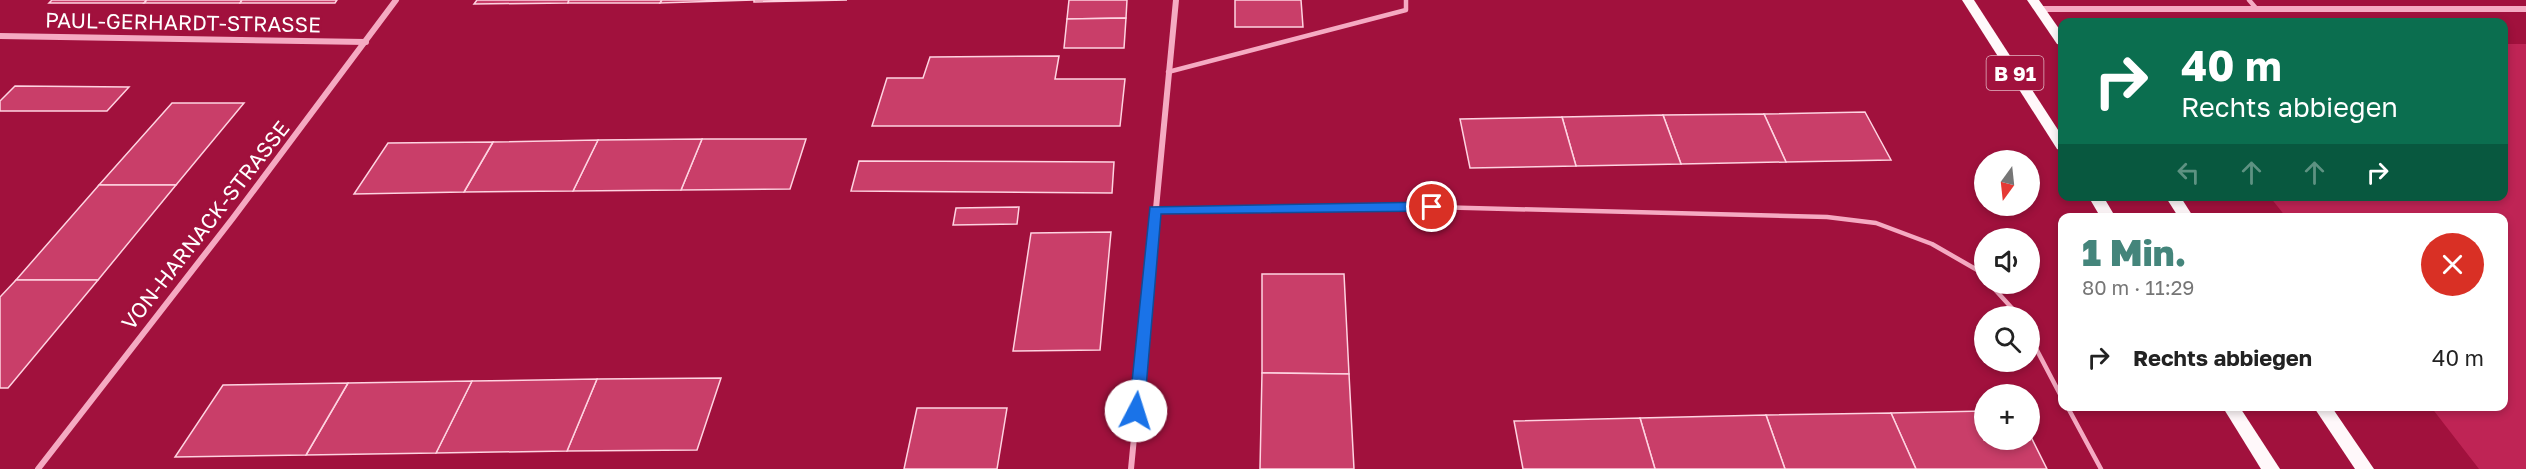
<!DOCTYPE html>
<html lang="de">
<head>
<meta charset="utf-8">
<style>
  :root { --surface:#fff; --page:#f6f6f6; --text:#222; --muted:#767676; --accent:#44857b }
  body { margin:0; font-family:"Golos Text",sans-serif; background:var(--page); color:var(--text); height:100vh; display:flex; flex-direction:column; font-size:22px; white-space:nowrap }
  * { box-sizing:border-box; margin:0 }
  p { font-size:20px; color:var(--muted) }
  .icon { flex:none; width:33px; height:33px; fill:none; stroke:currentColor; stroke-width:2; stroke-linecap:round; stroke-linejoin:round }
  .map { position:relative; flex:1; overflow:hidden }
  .panel { position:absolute; left:2058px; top:213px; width:450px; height:198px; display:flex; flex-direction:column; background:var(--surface); border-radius:12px; box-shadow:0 3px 9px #0003 }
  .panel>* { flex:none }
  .guide { position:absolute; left:2058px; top:18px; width:450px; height:183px; border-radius:12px; box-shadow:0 3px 9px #0003; background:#0b6e4f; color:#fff; overflow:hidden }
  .needle { width:39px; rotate:195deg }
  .buttons { position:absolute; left:1974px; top:150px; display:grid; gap:12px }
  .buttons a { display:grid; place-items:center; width:66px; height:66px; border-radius:50%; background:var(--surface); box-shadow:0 3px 9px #0003; font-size:30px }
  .pin { position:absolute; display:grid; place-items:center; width:51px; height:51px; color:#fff; margin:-26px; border:3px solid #fff; border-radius:50%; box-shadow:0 2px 6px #0007 }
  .me { position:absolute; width:66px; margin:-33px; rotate:5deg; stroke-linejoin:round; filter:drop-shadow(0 0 4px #0008) }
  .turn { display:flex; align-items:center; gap:21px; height:126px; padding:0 24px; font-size:27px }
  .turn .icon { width:78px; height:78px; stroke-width:2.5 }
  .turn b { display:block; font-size:42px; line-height:51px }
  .lanes { display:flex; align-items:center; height:57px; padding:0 24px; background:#0003; justify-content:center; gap:30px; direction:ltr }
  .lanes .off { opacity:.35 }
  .round { display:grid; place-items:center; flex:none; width:63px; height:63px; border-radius:32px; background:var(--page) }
  .overview { display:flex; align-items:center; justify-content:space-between; height:102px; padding:0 24px }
  h1 { font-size:36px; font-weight:800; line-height:45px; color:var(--accent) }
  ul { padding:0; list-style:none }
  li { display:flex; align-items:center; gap:18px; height:84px; padding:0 24px }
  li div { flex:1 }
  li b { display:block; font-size:22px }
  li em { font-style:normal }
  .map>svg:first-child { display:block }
  .green { fill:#bf2455 }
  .building { fill:#c93e69; stroke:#fed3e1; stroke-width:1.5 }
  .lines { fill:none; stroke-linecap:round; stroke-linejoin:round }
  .service { stroke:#f5aac2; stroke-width:4.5 }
  .minor { stroke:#f5aac2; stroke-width:6 }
  .primary { fill:#fff8fa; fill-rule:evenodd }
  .route { fill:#1a73e8; stroke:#114b97; stroke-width:1.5 }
  .labels { text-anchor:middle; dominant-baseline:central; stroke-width:5; stroke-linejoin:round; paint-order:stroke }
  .shield { fill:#a1113d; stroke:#e3b8c5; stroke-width:1.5 }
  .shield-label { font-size:20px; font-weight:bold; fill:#fff }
  .street-label { font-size:21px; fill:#fff; stroke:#a1113d }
</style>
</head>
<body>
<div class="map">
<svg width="2526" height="469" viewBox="0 0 2526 469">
  <rect width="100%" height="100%" fill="#a1113d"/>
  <polygon class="green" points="2504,44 2526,44 2526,469 2479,469 2431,407 2504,406 2504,218 2286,217 2270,197 2504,196"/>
  <g class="building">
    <polygon points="52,0 147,0 144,3 49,3"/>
    <polygon points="147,0 242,0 240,3 144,3"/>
    <polygon points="242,0 337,0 335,3 240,3"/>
    <polygon points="477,0 569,0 568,3 474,4"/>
    <polygon points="569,0 662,0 660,3 568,3"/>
    <polygon points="662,0 754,0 660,3"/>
    <polygon points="754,0 847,0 754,2"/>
    <polygon points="1069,0 1127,0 1126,18 1067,19"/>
    <polygon points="1235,0 1301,0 1303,27 1235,27"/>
    <polygon points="1126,18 1124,48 1064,48 1067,19"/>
    <polygon points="1059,56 1055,79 1125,79 1120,126 872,126 887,78 923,78 930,57"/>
    <polygon points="15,86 129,87 107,111 0,111 0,101"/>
    <polygon points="172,103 244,103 176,185 99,185"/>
    <polygon points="1865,112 1891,160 1786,162 1764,114"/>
    <polygon points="1764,114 1786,162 1681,164 1663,115"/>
    <polygon points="1663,115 1681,164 1576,166 1562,117"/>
    <polygon points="1562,117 1576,166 1470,168 1460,119"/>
    <polygon points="702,139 806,139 790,189 681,190"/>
    <polygon points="702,139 681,190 573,191 598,140"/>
    <polygon points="598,140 573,191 464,192 493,142"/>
    <polygon points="493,142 464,192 354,194 388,143"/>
    <polygon points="859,161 1114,162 1112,193 851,191"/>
    <polygon points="99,185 176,185 98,280 16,280"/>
    <polygon points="1019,207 1017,224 953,225 956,208"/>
    <polygon points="1111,232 1100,350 1013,351 1031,233"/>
    <polygon points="1262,274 1344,274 1349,374 1262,373"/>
    <polygon points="16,280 98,280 8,388 0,388 0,297"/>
    <polygon points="1262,373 1349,374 1354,469 1260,469"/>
    <polygon points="721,378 697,450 567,451 597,379"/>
    <polygon points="597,379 567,451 436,453 472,381"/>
    <polygon points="472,381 436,453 306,455 348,383"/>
    <polygon points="348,383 306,455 175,457 223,385"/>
    <polygon points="917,408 1007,408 997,469 904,469"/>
    <polygon points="1984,411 1984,440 2030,440 2030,435 2047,469 1916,469 1891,413"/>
    <polygon points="1891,413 1916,469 1785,469 1766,415"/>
    <polygon points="1766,415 1785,469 1655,469 1640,418"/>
    <polygon points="1640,418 1655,469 1523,469 1514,421"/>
  </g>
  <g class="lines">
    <g class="service">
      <polyline points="2249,0 2255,7"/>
      <polyline points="1168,72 1406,10 1406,0"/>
      <polyline points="1155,210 1432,207 1827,217 1876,223 1932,244 1979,271 1984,277"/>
      <polyline points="1990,284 2019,316"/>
      <polyline points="2030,337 2062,398"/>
      <polyline points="2067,406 2101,469"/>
    </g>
    <g class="minor">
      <polyline points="2039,9 2526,9"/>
      <polyline points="0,36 366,42"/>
      <polyline points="38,469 233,218 396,0"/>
      <polyline points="1131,469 1176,0"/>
    </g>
    <g class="primary">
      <polygon points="1962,0 1974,0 2062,136 2062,151 2057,149"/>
      <polygon points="2027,0 2039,0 2062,33 2062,45 2057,44"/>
      <polygon points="2088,196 2103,196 2116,218 2101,218"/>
      <polygon points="2165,196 2180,196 2194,218 2179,218"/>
      <polygon points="2222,406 2239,406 2280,469 2261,469"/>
      <polygon points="2313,406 2331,406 2374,469 2355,469"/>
    </g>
  </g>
  <polygon class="route" points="1432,202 1438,207 1432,211 1161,214 1144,411 1142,415 1131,415 1129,411 1150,207"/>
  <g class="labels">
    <rect class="shield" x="1986.5" y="56" width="57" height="34" rx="4.5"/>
    <g class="shield-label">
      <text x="2015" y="73">B 91</text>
    </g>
    <g class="street-label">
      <text transform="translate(183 22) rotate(1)">PAUL-GERHARDT-STRASSE</text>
      <text transform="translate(205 225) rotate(-52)">VON-HARNACK-STRASSE</text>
    </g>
  </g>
</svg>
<div class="buttons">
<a><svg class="needle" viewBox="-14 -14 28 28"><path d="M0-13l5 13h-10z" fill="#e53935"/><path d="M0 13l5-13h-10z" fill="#767676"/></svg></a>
<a><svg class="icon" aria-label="sound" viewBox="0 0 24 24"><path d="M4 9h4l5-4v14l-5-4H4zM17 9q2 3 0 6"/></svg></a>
<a><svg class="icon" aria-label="search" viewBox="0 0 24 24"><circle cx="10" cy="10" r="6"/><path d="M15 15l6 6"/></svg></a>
<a>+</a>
</div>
<div class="pin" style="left:1432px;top:207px;background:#d93025"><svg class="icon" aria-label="arrive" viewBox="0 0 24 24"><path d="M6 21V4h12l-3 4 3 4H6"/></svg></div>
<svg class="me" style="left:1136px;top:411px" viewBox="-20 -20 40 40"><circle r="19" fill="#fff"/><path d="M0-13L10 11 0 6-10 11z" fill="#1a73e8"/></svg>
<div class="guide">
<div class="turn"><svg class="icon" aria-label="right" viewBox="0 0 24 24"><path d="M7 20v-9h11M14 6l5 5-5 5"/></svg><div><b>40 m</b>Rechts abbiegen</div></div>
<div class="lanes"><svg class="icon off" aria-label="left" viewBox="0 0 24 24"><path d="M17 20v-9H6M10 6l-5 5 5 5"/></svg><svg class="icon off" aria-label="ahead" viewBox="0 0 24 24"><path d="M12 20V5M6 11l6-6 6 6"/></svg><svg class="icon off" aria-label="ahead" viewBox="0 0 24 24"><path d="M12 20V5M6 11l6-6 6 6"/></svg><svg class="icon" aria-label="right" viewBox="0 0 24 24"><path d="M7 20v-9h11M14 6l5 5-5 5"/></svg></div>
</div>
<section class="panel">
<div class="overview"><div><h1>1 Min.</h1><p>80 m · 11:29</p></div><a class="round" style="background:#d93025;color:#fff"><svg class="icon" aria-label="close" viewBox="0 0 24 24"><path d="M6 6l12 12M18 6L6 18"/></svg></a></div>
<ul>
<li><svg class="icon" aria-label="right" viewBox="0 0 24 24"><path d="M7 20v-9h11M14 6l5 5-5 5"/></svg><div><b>Rechts abbiegen</b></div><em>40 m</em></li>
</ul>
</section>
</div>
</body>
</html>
